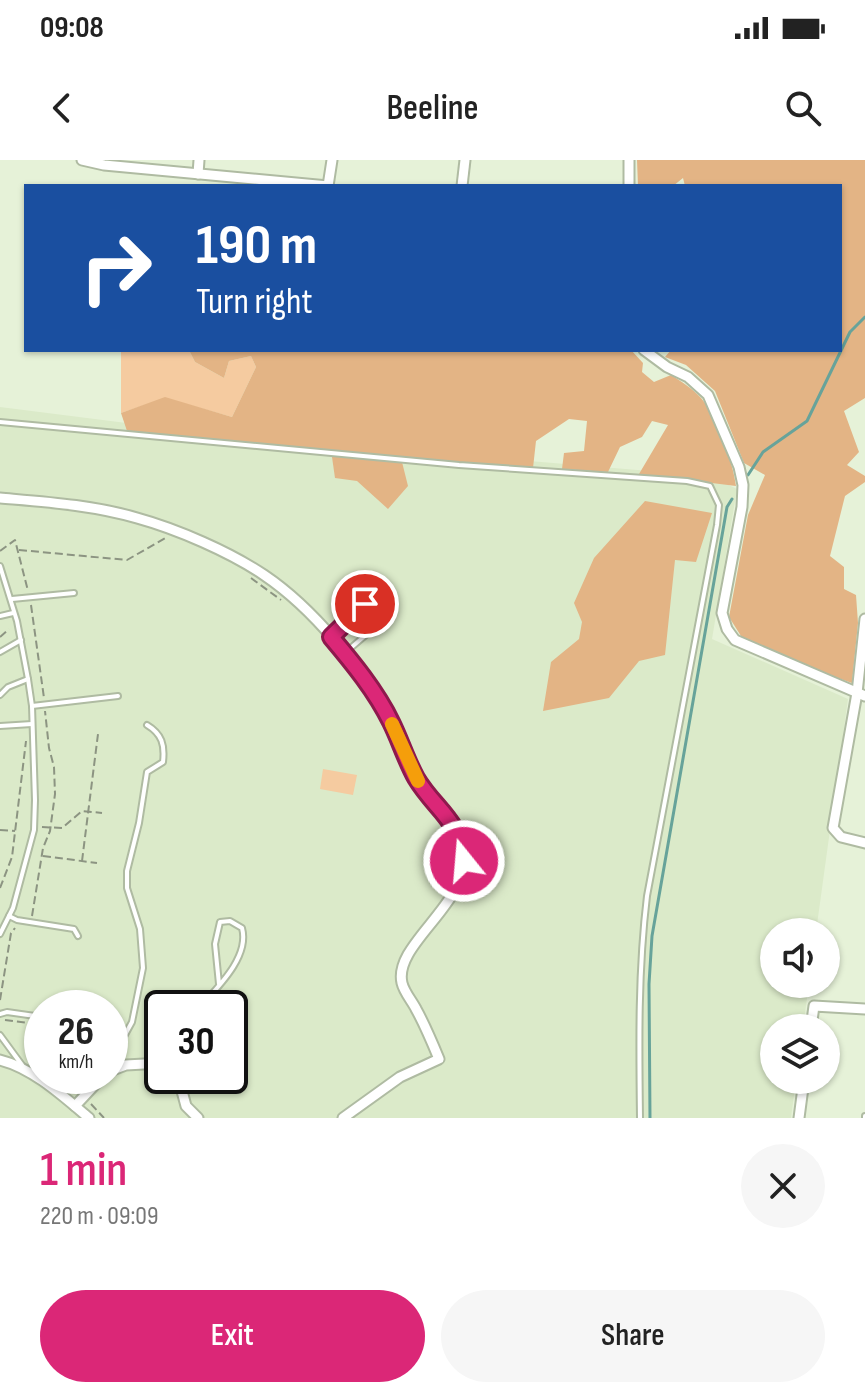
<!DOCTYPE html>
<html lang="en">
<head>
<meta charset="utf-8">
<style>
  :root { --surface:#fff; --page:#f6f6f6; --text:#222; --muted:#767676; --accent:#db2777 }
  body { margin:0; font-family:"Sofia Sans Condensed",sans-serif; background:var(--page); color:var(--text); height:100vh; display:flex; flex-direction:column; font-size:30px; white-space:nowrap }
  * { box-sizing:border-box; margin:0 }
  p { font-size:26px; color:var(--muted) }
  .icon { flex:none; width:44px; height:44px; fill:none; stroke:currentColor; stroke-width:2; stroke-linecap:round; stroke-linejoin:round }
  .map { position:relative; height:958px; overflow:hidden }
  .side { display:flex; flex-direction:column; background:var(--surface); flex:1 }
  .side>* { flex:none }
  .top-card { position:absolute; left:24px; top:24px; width:818px; height:168px; border-radius:0px; box-shadow:0 2px 6px #0004; background:#1a4fa0; color:#fff; overflow:hidden }
  .fabs { position:absolute; left:760px; top:758px; display:grid; gap:16px }
  .fabs a { display:grid; place-items:center; width:80px; height:80px; border-radius:50%; background:var(--surface); box-shadow:0 2px 6px #0004; font-size:40px }
  .speed { position:absolute; left:24px; top:830px; display:flex; gap:16px; font-size:40px; font-weight:700; text-align:center }
  .speed>* { display:grid; place-content:center; width:104px; height:104px; border-radius:50%; background:var(--surface); box-shadow:0 2px 6px #0004; line-height:1 }
  .speed small { font-size:20px; font-weight:400 }
  .speed .limit { border:4px solid #111; border-radius:12px; background:#fff; color:#111 }
  .pin { position:absolute; display:grid; place-items:center; width:68px; height:68px; color:#fff; margin:-34px; border:4px solid #fff; border-radius:50%; box-shadow:0 2px 8px #0007 }
  .me { position:absolute; width:88px; margin:-44px; rotate:343deg; stroke-linejoin:round; filter:drop-shadow(0 0 6px #0008) }
  .turn { display:flex; align-items:center; gap:28px; height:168px; padding:0 40px; font-size:36px }
  .turn .icon { width:104px; height:104px; stroke-width:2.5 }
  .turn b { display:block; font-size:56px; line-height:68px }
  .round { display:grid; place-items:center; flex:none; width:84px; height:84px; border-radius:42px; background:var(--page) }
  .overview { display:flex; align-items:center; justify-content:space-between; height:136px; padding:0 40px }
  h1 { font-size:48px; font-weight:600; line-height:60px; color:var(--accent) }
  .button { display:flex; gap:16px; margin-top:auto; padding:16px 40px }
  .button a { flex:1; height:92px; border-radius:48px; background:var(--accent); color:#fff; font-size:32px; font-weight:600; line-height:92px; text-align:center }
  .button a+a { background:var(--page); color:var(--text) }
  .status { display:flex; justify-content:space-between; align-items:center; height:56px; padding:0 40px; background:var(--surface); direction:ltr }
  .status svg { height:22px; fill:currentColor }
  header { display:flex; justify-content:space-between; align-items:center; height:104px; padding:0 40px; background:var(--surface); font-size:36px; font-weight:600 }
  .map>svg:first-child { display:block }
  .built { fill:#dbeac9; fill-rule:evenodd }
  .green { fill:#f5cba0 }
  .forest { fill:#e3b485 }
  .lines { fill:none; stroke-linecap:round; stroke-linejoin:round }
  .stream { stroke:#67a39a; stroke-width:3 }
  .service-casing { stroke:#afbba2; stroke-width:8 }
  .minor-casing { stroke:#afbba2; stroke-width:13 }
  .path { stroke:#8c9482; stroke-width:2; stroke-dasharray:8 4; stroke-linecap:butt }
  .service { stroke:#fff; stroke-width:4 }
  .minor { stroke:#fff; stroke-width:9 }
  .route-casing { stroke:#8e194d; stroke-width:20 }
  .route { stroke:#db2777; stroke-width:14 }
  .slow { stroke:#f59e0b; stroke-width:14 }
</style>
</head>
<body>
<div class="status"><b>09:08</b><svg viewBox="0 0 49 12"><path d="M0 12V9h3v3zM5 12V6h3v6zM10 12V3h3v9zM15 12V0h3v12zM26 1h20v11H26zM47 4h2v5h-2z"/></svg></div>
<header><svg class="icon" aria-label="back" viewBox="0 0 24 24"><path d="M15 5l-7 7 7 7"/></svg>Beeline<svg class="icon" aria-label="search" viewBox="0 0 24 24"><circle cx="10" cy="10" r="6"/><path d="M15 15l6 6"/></svg></header>
<div class="map">
<svg width="865" height="958" viewBox="0 0 865 958">
  <rect width="100%" height="100%" fill="#e6f2d8"/>
  <path class="built" d="M0 247 237 277 710 316 737 329 712 479 848 539 816 772H774V824H809L803 868H774V920H796L791 958H0ZM42 848H110V916H42ZM162 848H230V916H162Z"/>
  <g class="green">
    <polygon points="121,190 189,190 195,202 224,218 229,201 251,196 256,207 232,257 165,238 121,253"/>
    <polygon points="323,609 357,615 353,635 320,629"/>
  </g>
  <g class="forest">
    <polygon points="637,0 865,0 865,238 844,251 859,292 847,305 865,316 865,322 845,336 830,396 844,407 844,429 856,435 858,463 852,523 787,500 741,476 729,457 748,355 765,315 744,303 715,231 686,205 665,197 671,190 840,190 840,26 685,26 683,18 673,26 638,26"/>
    <path d="M189 190H631L643 203 642 212 654 222 671 215C682 222 692 228 701 238 717 256 733 302 736 326L639 314 668 265 652 261 642 277 620 287 608 312 562 309 564 293 584 291 587 261 569 259 536 281 533 308 401 298 408 326 388 349 357 321 335 318 331 290 127 271 121 253 165 237 232 257 256 207 251 196 229 201 224 218 195 202Z"/>
    <polygon points="645,341 712,353 696,402 675,400 665,495 639,501 609,538 543,551 551,502 579,479 582,462 574,443 594,398"/>
  </g>
  <g class="lines">
    <g class="stream">
      <polyline points="748,315 763,292 807,261 850,172 865,157"/>
      <polyline points="650,958 649,824 652,776 727,347 732,339"/>
    </g>
    <defs>
      <g id="service">
        <path d="M0 262 459 305 687 321 710 326 719 345 717 365 647 736C638 810 639 884 640 958"/>
        <polyline points="0,406 17,461 28,519 32,546 35,640 34,670 13,748 0,774"/>
        <polyline points="12,439 74,433"/>
        <polyline points="0,456 13,453"/>
        <polyline points="332,475 365,444 381,462 346,492"/>
        <polyline points="0,492 21,480"/>
        <polyline points="0,535 8,527 28,519"/>
        <polyline points="32,546 118,536"/>
        <polyline points="0,566 32,564"/>
        <polyline points="9,756 17,760 74,769 78,776"/>
        <path d="M199 848C217 828 250 797 242 768L230 761 220 762 215 784 219 824"/>
        <polyline points="0,854 7,852 42,857"/>
        <polyline points="0,875 22,905"/>
        <path d="M110 902 132 862 143 808 140 769 127 728V711L139 663 147 612 163 602C165 585 162 574 147 565"/>
        <polyline points="865,958 865,956"/>
      </g>
      <g id="minor">
        <polyline points="82,0 104,5 328,26"/>
        <polyline points="629,0 629,26"/>
        <polyline points="198,14 199,0"/>
        <polyline points="328,26 332,0"/>
        <polyline points="462,26 465,0"/>
        <polyline points="644,190 667,207 688,217 708,235 739,307 743,325 742,347 722,453 727,469 735,480 865,536"/>
        <path d="M0 338C46 342 93 345 137 358 177 369 230 392 264 415 313 448 362 508 390 560 399 578 406 597 415 615 430 645 461 660 464 696 467 745 393 785 402 823 404 832 412 841 416 849 425 865 432 882 439 899L400 917 343 958"/>
        <polyline points="865,459 857,533 833,668 841,677 865,683"/>
        <polyline points="811,868 814,846 865,849"/>
        <path d="M0 900C33 908 64 937 89 958"/>
        <polyline points="110,911 126,905 162,903"/>
        <polyline points="178,916 186,946 198,958"/>
        <polyline points="75,946 103,916"/>
        <polyline points="799,958 804,920"/>
      </g>
    </defs>
    <use href="#service" class="service-casing"/>
    <use href="#minor" class="minor-casing"/>
    <g class="path">
      <polyline points="19,390 127,400 167,377"/>
      <polyline points="0,391 15,380 28,431"/>
      <polyline points="251,418 281,440"/>
      <polyline points="31,445 44,538"/>
      <polyline points="0,477 9,469"/>
      <polyline points="42,667 62,668 82,651 102,653"/>
      <polyline points="0,670 15,671"/>
      <polyline points="43,696 97,703"/>
      <polyline points="82,701 98,574"/>
      <polyline points="0,728 12,697 26,581"/>
      <polyline points="32,756 43,688 50,671 55,634 54,607 49,588 45,551"/>
      <polyline points="0,840 11,773 15,768"/>
      <polyline points="5,860 28,863 42,881"/>
      <polyline points="79,916 85,922"/>
      <polyline points="91,944 104,958"/>
    </g>
    <use href="#service" class="service"/>
    <use href="#minor" class="minor"/>
  </g>
  <g class="lines">
    <defs>
      <path id="route" d="M365 444 331 477C352 502 376 531 391 562 400 580 406 600 416 618 435 650 460 659 464 701"/>
    </defs>
    <use href="#route" class="route-casing"/>
    <use href="#route" class="route"/>
    <polyline class="slow" points="392,564 418,621"/>
  </g>
</svg>
<div class="fabs">
<a><svg class="icon" aria-label="sound" viewBox="0 0 24 24"><path d="M4 9h4l5-4v14l-5-4H4zM17 9q2 3 0 6"/></svg></a>
<a><svg class="icon" aria-label="layers" viewBox="0 0 24 24"><path d="M12 4l9 5-9 5-9-5zM3 14l9 5 9-5"/></svg></a>
</div>
<div class="speed"><div>26<small>km/h</small></div><div class="limit">30</div></div>
<div class="pin" style="left:365px;top:444px;background:#d93025"><svg class="icon" aria-label="arrive" viewBox="0 0 24 24"><path d="M6 21V4h12l-3 4 3 4H6"/></svg></div>
<svg class="me" style="left:464px;top:701px" viewBox="-20 -20 40 40"><circle r="17" fill="#db2777" stroke="#fff" stroke-width="3"/><path d="M0-11L8 9 0 5-8 9z" fill="#fff"/></svg>
<div class="top-card">
<div class="turn"><svg class="icon" aria-label="right" viewBox="0 0 24 24"><path d="M7 20v-9h11M14 6l5 5-5 5"/></svg><div><b>190 m</b>Turn right</div></div>
</div>
</div>
<section class="side">
<div class="overview"><div><h1>1 min</h1><p>220 m · 09:09</p></div><a class="round"><svg class="icon" aria-label="close" viewBox="0 0 24 24"><path d="M6 6l12 12M18 6L6 18"/></svg></a></div>
<div class="button"><a>Exit</a><a>Share</a></div>
</section>
</body>
</html>
